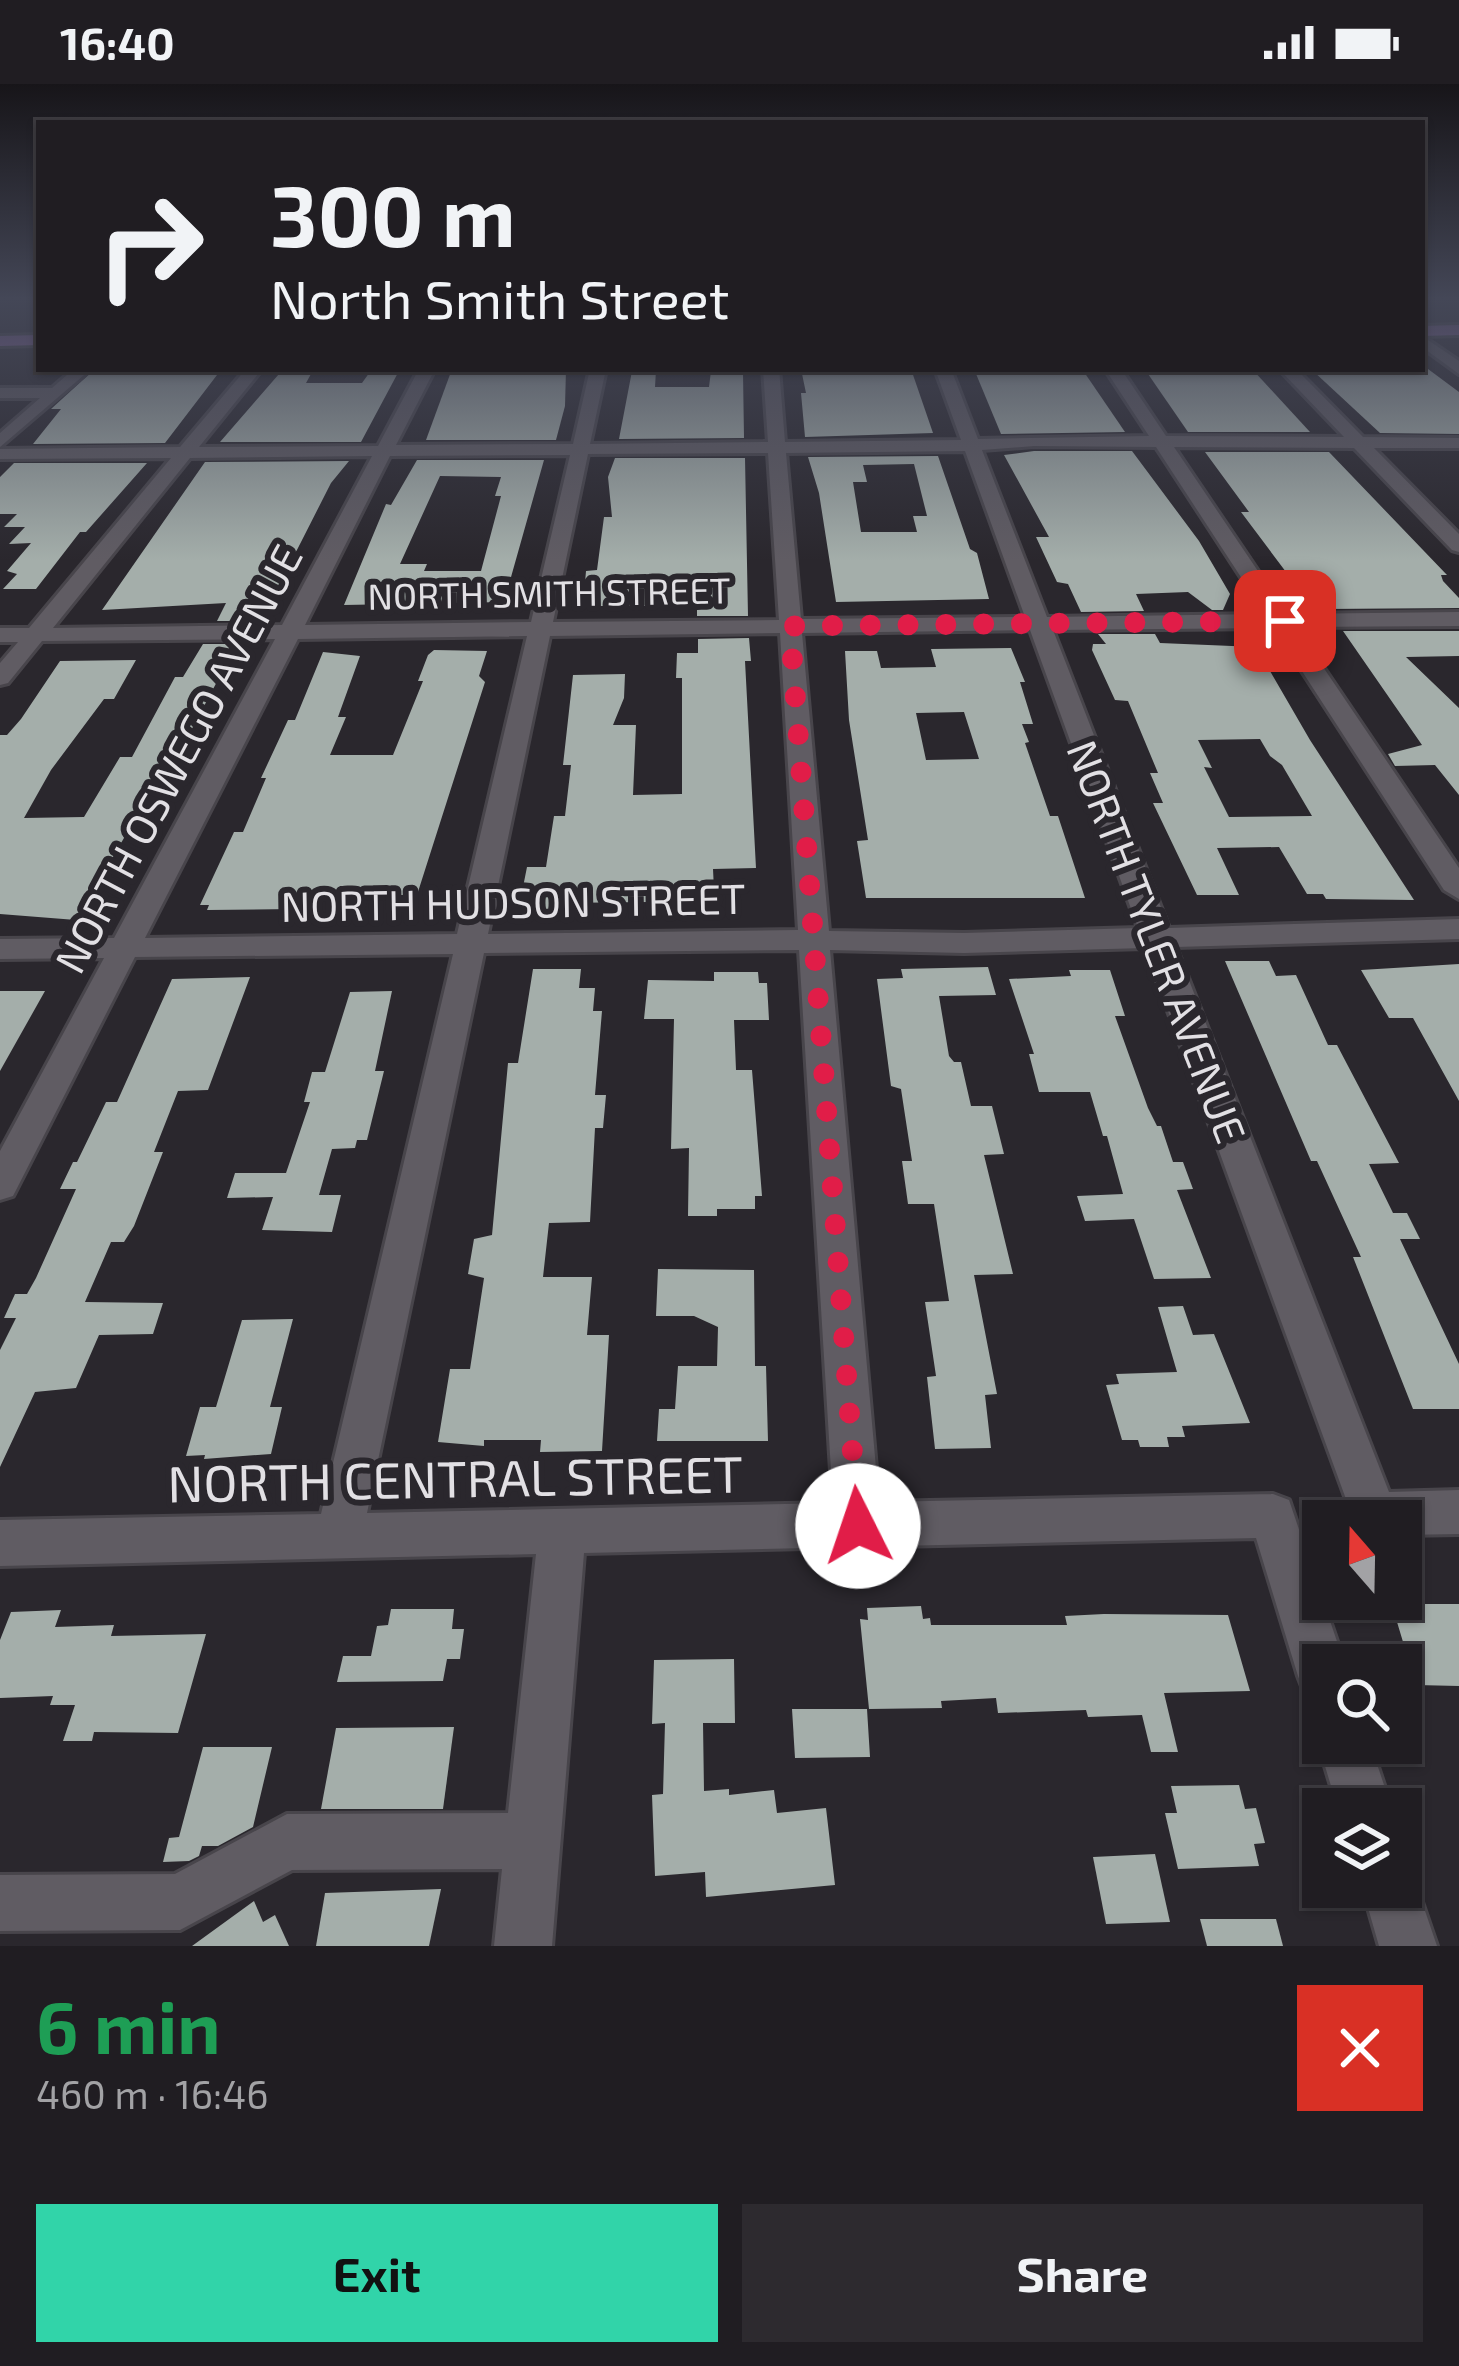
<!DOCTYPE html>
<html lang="en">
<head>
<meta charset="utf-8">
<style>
  :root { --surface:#201d22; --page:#2d2a2f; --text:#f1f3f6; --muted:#a2a2a5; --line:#3d3b40; --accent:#31d4a9 }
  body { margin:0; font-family:"Exo 2",sans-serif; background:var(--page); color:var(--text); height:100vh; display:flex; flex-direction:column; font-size:45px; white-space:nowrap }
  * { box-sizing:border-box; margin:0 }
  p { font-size:39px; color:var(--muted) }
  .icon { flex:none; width:66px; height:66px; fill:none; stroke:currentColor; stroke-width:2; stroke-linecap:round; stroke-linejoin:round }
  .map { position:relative; height:1862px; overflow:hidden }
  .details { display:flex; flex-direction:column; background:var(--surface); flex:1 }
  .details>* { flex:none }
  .banner { position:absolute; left:36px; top:36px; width:1389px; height:252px; border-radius:0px; box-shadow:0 3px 9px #0004,0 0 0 3px var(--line); background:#201d22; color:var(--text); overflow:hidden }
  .needle { width:78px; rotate:340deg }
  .fabs { position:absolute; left:1302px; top:1416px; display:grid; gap:24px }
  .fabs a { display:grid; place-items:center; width:120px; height:120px; border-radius:0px; background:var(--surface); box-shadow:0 3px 9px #0004,0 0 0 3px var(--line); font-size:60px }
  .pin { position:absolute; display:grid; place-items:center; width:102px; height:102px; color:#fff; margin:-51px; border-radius:24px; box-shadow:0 6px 18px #0006 }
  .me { position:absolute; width:132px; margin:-66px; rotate:356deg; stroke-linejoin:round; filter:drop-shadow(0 0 9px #0008) }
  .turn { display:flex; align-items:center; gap:42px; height:252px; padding:0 36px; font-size:54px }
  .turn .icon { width:156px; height:156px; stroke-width:2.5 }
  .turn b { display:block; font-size:84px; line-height:102px }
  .round { display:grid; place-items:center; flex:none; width:126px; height:126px; border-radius:0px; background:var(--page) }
  .overview { display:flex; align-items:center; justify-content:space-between; height:204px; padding:0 36px }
  h1 { font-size:72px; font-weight:700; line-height:90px; color:#1e9e55 }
  .cta { display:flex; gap:24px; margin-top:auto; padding:24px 36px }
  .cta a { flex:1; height:138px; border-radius:0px; background:var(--accent); color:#111; font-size:48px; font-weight:700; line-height:138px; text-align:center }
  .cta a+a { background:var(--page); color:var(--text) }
  .status { display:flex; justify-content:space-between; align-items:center; height:84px; padding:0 60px; background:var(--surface); direction:ltr }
  .status svg { height:33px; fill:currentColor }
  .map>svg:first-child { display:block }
  .building { fill:#a4aeaa; fill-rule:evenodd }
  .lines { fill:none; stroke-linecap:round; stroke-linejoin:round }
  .minor-casing { stroke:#48454b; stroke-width:6 }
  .major-casing { stroke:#48454b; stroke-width:6 }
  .path { stroke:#6f6d72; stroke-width:9; stroke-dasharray:14 9; stroke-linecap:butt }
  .minor { fill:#605c63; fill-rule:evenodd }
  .major { fill:#956cb1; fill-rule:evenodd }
  .route { stroke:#e11d48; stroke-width:21; stroke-dasharray:0 37.8 }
  .labels { text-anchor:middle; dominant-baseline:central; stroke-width:12; stroke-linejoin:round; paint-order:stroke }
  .far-street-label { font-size:36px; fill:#e2e0e4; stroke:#2a272d }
  .street-label { font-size:42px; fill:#e2e0e4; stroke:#2a272d }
  .near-street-label { font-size:51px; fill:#e2e0e4; stroke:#2a272d }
</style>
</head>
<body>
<div class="status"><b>16:40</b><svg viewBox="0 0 49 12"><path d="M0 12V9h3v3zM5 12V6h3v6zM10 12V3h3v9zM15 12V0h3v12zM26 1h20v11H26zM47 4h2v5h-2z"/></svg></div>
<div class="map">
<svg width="1459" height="1862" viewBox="0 0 1459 1862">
  <rect width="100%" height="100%" fill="#2a272d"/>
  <g class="building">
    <polygon points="95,285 216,285 210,291 217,291 165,359 33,360 61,325 51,325"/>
    <polygon points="372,285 400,285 361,358 220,358 279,290 311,290 306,299 362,299"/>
    <polygon points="452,285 566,285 565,322 556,356 426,356"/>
    <polygon points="801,285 911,285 933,349 805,353 801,309 806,309"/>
    <polygon points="974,285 1082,285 1125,348 1001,350"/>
    <polygon points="1160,285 1252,285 1310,348 1188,348 1146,287"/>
    <polygon points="1408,285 1428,285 1459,308 1459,350 1380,349 1312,286"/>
    <polygon points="656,286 655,303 709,303 711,287 743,289 744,354 619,355 632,287"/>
    <polygon points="1034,367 1132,367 1199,457 1230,510 1223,526 1212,526 1188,508 1136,510 1144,527 1081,528 1068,500 1057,498 1036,453 1049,453 1004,371"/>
    <polygon points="1205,368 1329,368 1447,491 1441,491 1443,497 1459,514 1459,524 1325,525 1296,488 1286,488 1241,428 1249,428"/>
    <path d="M938 372 970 465 977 469 989 515 836 518 819 409 808 373ZM914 380 927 432H913L917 448H861L853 398H867L863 381Z"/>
    <polygon points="615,374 745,374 748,532 697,532 697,522 583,522 586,487 597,486 604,433 612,433 608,393"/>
    <path d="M417 376H544L504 518 344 521 386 420 391 421ZM440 392 501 393 495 412H501L481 487H424L427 480H400Z"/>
    <polygon points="349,377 331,399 268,523 256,526 250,537 217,537 226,519 102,526 205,378"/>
    <polygon points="14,379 147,379 86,448 80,448 36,505 3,505 17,490 7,487 31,459 9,460 25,443 4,443 17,430 0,430 0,393"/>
    <polygon points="1343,547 1459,547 1459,572 1406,573 1459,624 1459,711 1435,681 1395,682 1388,670 1422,661"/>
    <path d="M1098 550H1155L1160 559 1256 563 1310 656 1414 816 1326 815 1323 810H1307L1279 763 1217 764 1239 811H1197L1153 719H1163L1150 689H1158L1128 617 1115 616 1092 566 1093 560H1106ZM1260 655 1270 672 1282 681 1312 732 1229 733 1204 683 1212 684 1198 656Z"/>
    <polygon points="749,554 751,577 745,577 756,784 713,785 714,806 704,807 704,823 692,826 648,827 648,818 558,819 557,827 518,828 527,783 546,783 554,732 565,732 571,681 563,681 573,591 625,590 624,614 613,641 636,641 633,711 682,710 682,594 676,594 677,569 698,569 698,555"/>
    <polygon points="203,560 237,560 169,688 162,689 76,836 0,830 0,651 7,651 21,635 60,577 136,576 114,615 104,615 51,686 24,734 84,733 120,673 132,673 175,593 183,593"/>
    <path d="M1011 564 1025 598H1020L1033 640H1022L1029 658 1025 659 1050 732H1058L1085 814H866L857 757 868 756 849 636 845 567H877L881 584 936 583 931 565ZM964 628 979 675 926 676 916 629Z"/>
    <polygon points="434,566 487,567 479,592 485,598 417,811 310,811 306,822 295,825 207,826 209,821 200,821 234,748 243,748 266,694 261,694 288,636 295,636 323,568 360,572 338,633 346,633 330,671 393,671 423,597 418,597 428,571"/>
    <polygon points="1225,877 1269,877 1276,892 1296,891 1328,961 1337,961 1399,1079 1369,1080 1393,1129 1407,1129 1420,1155 1400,1155 1459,1280 1459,1325 1413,1325 1353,1173 1361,1173 1317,1077 1311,1077"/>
    <polygon points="1459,880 1459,1017 1413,934 1389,934 1361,886"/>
    <polygon points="988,883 996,911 939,912 949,972 954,978 961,978 971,1022 992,1022 1004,1070 984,1071 1013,1190 974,1191 997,1310 985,1311 991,1364 935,1365 927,1293 936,1292 925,1218 949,1217 934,1120 908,1120 902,1077 912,1077 901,1005 891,1002 877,895 903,894 901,885"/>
    <polygon points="533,885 581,885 579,904 595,904 593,927 602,927 595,1011 606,1011 603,1044 595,1044 590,1138 549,1139 543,1193 592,1193 587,1251 609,1251 602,1367 540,1368 541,1356 484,1356 484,1362 438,1358 450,1285 470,1285 484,1194 468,1190 474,1155 492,1151 508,979 518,979"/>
    <polygon points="1069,886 1110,886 1125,932 1115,932 1148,1024 1157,1042 1161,1042 1173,1078 1183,1078 1193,1105 1177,1106 1211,1194 1154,1195 1134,1135 1085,1137 1077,1112 1123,1110 1107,1052 1103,1052 1090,1008 1039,1008 1029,970 1034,970 1009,895 1071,892"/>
    <polygon points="714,888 758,888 759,899 767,899 769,936 734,936 736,986 752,986 762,1112 755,1112 755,1125 717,1125 717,1132 688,1132 689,1064 671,1065 674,935 644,935 648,896 714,897"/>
    <polygon points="250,893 208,1006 178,1007 154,1068 163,1068 134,1142 124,1158 111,1158 85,1218 163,1219 153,1250 99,1251 76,1304 35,1308 0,1383 0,1266 16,1234 4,1234 15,1210 27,1210 36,1194 76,1105 60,1105 73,1078 77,1078 106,1018 117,1018 172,895"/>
    <polygon points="0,907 45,907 0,987"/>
    <polygon points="392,907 375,987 384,987 367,1056 357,1056 355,1064 332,1065 319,1111 341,1111 332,1148 262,1146 273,1113 227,1114 235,1089 286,1089 310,1018 304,1018 312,988 325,988 350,908"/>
    <polygon points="658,1185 754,1186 755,1282 766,1282 768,1357 657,1357 659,1325 675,1325 678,1282 717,1282 718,1243 694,1232 656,1232"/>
    <polygon points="1183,1222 1193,1251 1214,1250 1250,1339 1182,1342 1185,1353 1167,1353 1169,1363 1140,1363 1138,1356 1122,1356 1106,1301 1119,1300 1116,1290 1177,1288 1158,1223"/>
    <polygon points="293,1235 270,1323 282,1323 271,1370 204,1375 205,1371 186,1372 200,1323 216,1323 242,1236"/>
    <polygon points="1414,1520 1459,1520 1459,1602 1416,1601 1394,1528 1417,1528"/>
    <polygon points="921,1522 923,1535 930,1534 931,1541 1067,1541 1065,1532 1104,1530 1228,1531 1250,1607 1164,1609 1178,1668 1151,1668 1142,1631 1088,1633 1086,1626 998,1629 996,1614 941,1617 942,1624 869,1625 860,1535 868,1536 867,1524"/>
    <polygon points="391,1525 454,1525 452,1545 464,1545 460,1575 447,1575 443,1597 337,1598 343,1572 371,1572 377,1542 388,1541"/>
    <polygon points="61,1526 55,1543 114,1541 111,1552 206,1550 178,1649 94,1648 92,1657 63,1657 75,1621 50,1621 53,1612 0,1614 0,1556 11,1528"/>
    <polygon points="734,1575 735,1639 703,1639 704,1707 729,1705 729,1711 774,1706 777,1729 826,1724 835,1801 706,1813 705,1788 655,1792 652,1711 663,1710 665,1639 652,1640 654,1576"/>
    <polygon points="792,1625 867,1625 870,1673 795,1674"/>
    <polygon points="454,1643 443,1725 321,1725 336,1644"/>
    <polygon points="203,1663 272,1663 253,1743 218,1762 202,1762 199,1772 189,1777 163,1778 169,1754 179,1753"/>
    <polygon points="1239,1701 1245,1725 1256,1724 1265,1759 1254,1760 1259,1782 1178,1785 1165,1729 1177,1729 1171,1702"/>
    <polygon points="1155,1770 1170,1838 1106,1840 1093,1773"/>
    <polygon points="441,1805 429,1862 316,1862 325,1809"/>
    <polygon points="254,1817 263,1838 275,1831 289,1862 192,1862"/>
    <polygon points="1200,1835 1276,1835 1283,1862 1207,1862"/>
  </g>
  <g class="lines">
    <defs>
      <g id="minor">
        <polygon points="1422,252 1459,277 1459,290 1422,263"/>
        <polygon points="74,285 91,285 0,363 0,349 40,314 0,314 0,304 52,304"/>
        <path d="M246 285H262L199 363 378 362 419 285H435L396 361 573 360 590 285H606L590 360 768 358 763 285H779L785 358 961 356 935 285H951L978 355 1149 352 1105 285H1121L1166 352 1344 353 1279 285H1296L1363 353 1459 354V364H1374L1459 450V468L1452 466 1354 364 1174 363 1287 530 1459 528V542L1296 543 1459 784V815L1444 806 1274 544 1053 546 1169 844 1459 835V855L1176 863 1389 1408 1459 1406V1450L1401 1451V1437H1354L1145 864 964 869 830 866 879 1418 1273 1410 1289 1416 1345 1581H1323V1617L1305 1610 1298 1592 1256 1454 584 1469 552 1862H494L502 1785 292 1786 180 1846 0 1847V1791L175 1790 287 1730 508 1729 536 1470 0 1482V1436L321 1430 453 870 135 873 13 1112 0 1116V1067L104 874 0 875V855L114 854 275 555 42 557 8 599 0 601V579L18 558H0V544H29L171 374 0 375V365L180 363ZM1034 362 1156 363 1265 530 1047 533 982 366ZM965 367 1025 533 801 535 786 369ZM768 369 779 536 553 538 588 370ZM570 371 531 538 305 541 390 372ZM372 372 282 541 53 544 190 374ZM1030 546 1138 844 964 849 829 847 802 549ZM780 549 798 846 488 850 550 552ZM527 552 457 850 145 854 298 555ZM799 866 833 1419 367 1429 484 869Z"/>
        <polygon points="1323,1646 1323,1659 1370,1659 1392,1725 1338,1725 1318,1659"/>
        <polygon points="1401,1779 1410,1783 1437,1862 1379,1862 1362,1803 1401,1803"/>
      </g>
      <g id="major">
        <polygon points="1459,241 1459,251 1422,252 1422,242"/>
        <polygon points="39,251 39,261 0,262 0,252"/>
      </g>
    </defs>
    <use href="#minor" class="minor-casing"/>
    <use href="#major" class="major-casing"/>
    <polyline class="path" points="1311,1431 1340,1431"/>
    <use href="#minor" class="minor"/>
    <use href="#major" class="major"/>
  </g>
  <linearGradient id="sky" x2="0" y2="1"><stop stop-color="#171519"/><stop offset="0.45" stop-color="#444757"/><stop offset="1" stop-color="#444757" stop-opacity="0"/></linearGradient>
  <rect width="1459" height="477" fill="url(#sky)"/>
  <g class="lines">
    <polyline class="route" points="858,1442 790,542 1285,537"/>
  </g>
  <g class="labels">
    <g class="far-street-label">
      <text transform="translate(549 508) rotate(-1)">NORTH SMITH STREET</text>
    </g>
    <g class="street-label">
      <text transform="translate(177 674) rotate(-62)">NORTH OSWEGO AVENUE</text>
      <text transform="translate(513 817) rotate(-1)">NORTH HUDSON STREET</text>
      <text transform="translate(1158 857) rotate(69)">NORTH TYLER AVENUE</text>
    </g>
    <g class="near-street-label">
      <text transform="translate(455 1393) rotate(-1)">NORTH CENTRAL STREET</text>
    </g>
  </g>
</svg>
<div class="fabs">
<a><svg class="needle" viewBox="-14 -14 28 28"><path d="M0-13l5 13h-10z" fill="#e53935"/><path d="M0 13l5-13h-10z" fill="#a2a2a5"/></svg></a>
<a><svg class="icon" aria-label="search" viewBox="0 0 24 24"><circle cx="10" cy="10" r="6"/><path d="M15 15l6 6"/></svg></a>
<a><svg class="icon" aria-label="layers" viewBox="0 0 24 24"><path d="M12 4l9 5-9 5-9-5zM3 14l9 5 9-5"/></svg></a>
</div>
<div class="pin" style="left:1285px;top:537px;background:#d93025"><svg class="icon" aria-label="arrive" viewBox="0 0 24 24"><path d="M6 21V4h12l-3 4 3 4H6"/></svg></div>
<svg class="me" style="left:858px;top:1442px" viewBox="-20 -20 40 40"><circle r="19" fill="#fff"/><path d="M0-13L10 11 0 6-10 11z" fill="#e11d48"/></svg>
<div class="banner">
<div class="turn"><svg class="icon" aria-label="right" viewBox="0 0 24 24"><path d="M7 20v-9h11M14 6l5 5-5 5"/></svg><div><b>300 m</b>North Smith Street</div></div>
</div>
</div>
<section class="details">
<div class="overview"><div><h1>6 min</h1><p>460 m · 16:46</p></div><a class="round" style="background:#d93025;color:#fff"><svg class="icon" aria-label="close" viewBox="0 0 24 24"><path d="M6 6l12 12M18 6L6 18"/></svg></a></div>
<div class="cta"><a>Exit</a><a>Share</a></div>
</section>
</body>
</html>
